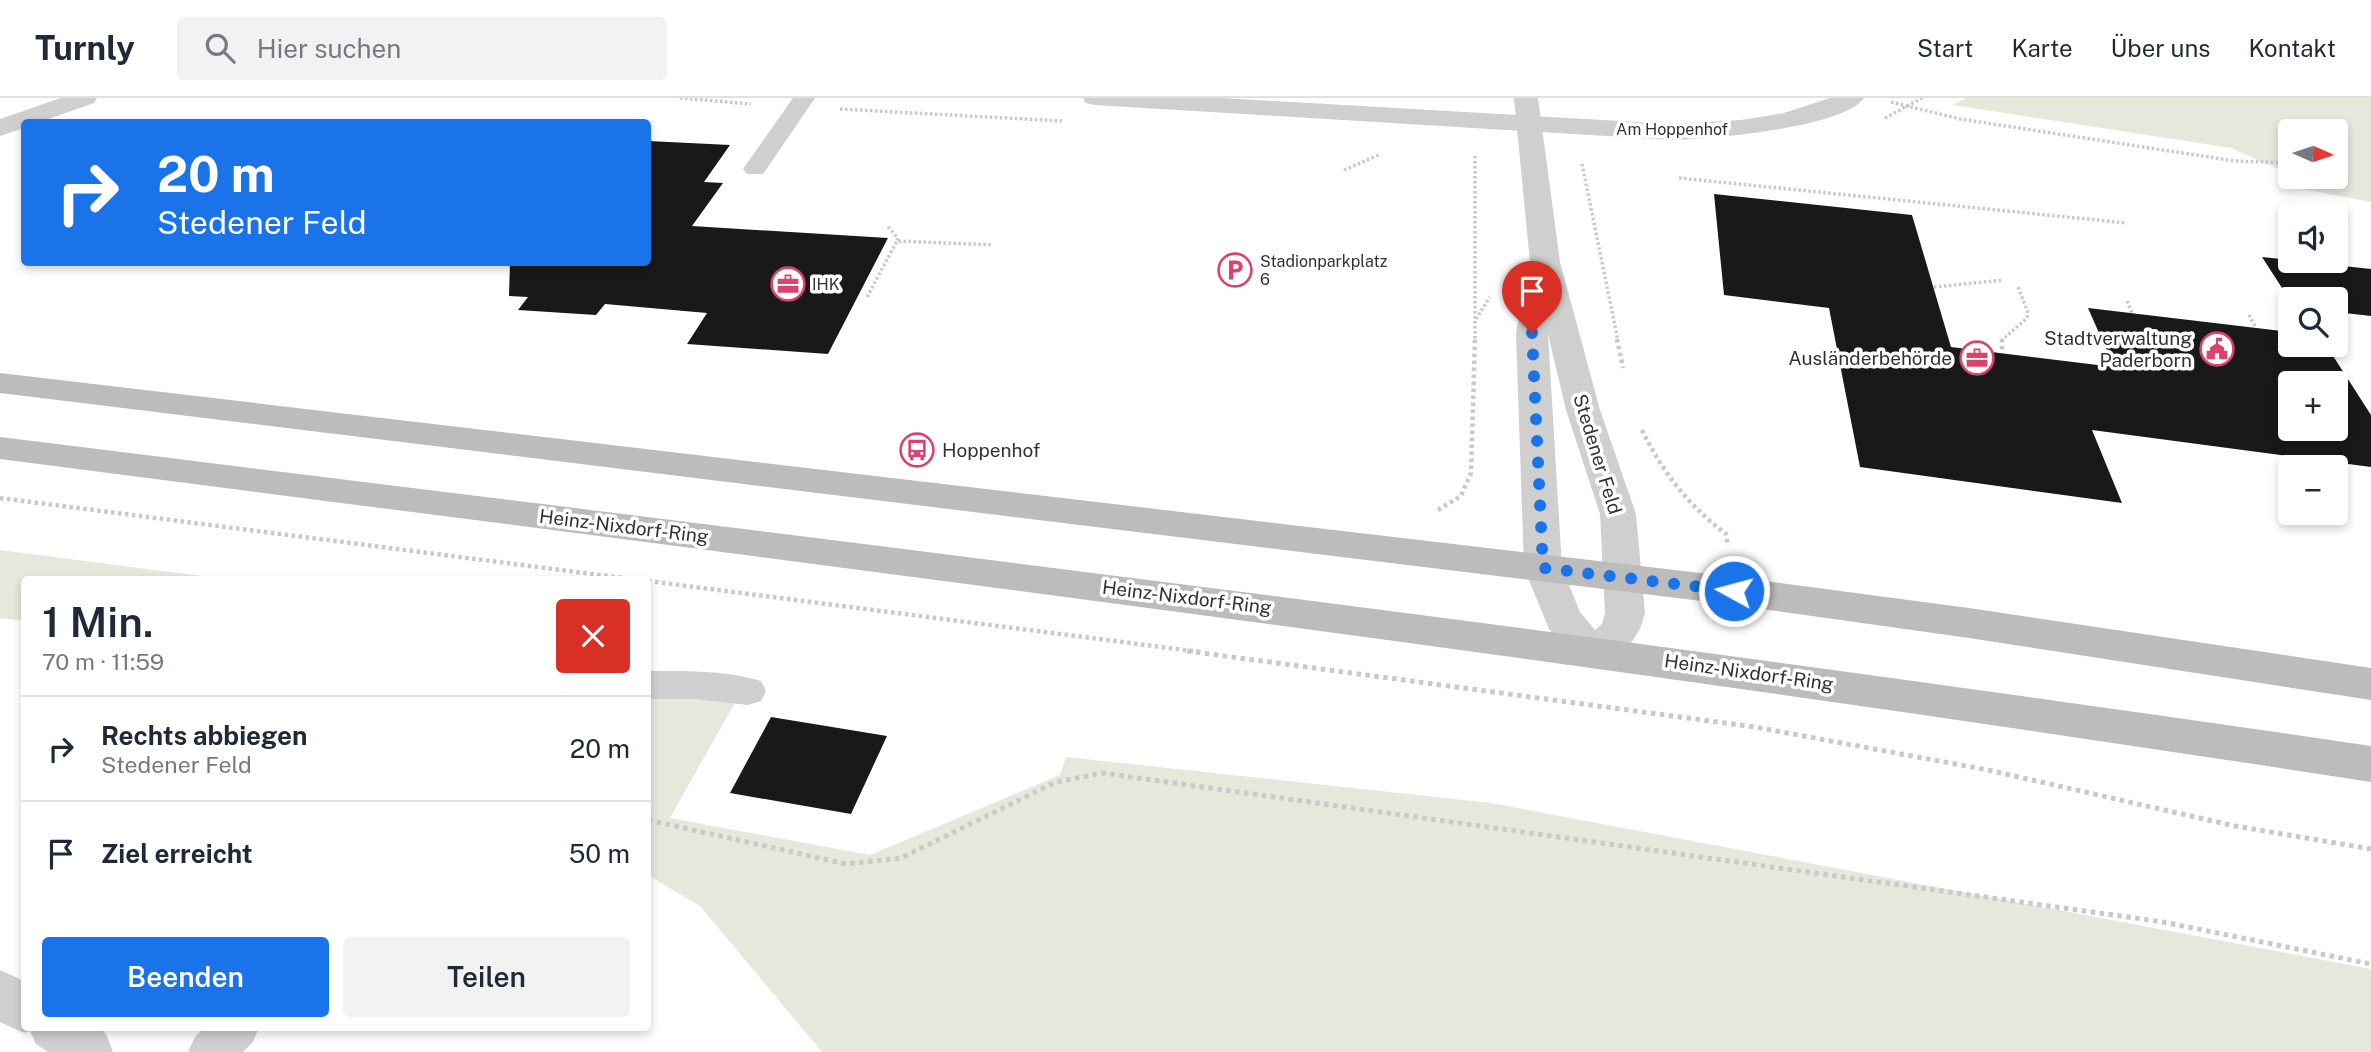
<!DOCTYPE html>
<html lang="de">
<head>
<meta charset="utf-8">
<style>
  :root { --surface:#fff; --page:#f2f2f3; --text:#1f2937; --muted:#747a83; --line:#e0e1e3; --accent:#1a73e8 }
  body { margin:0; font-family:"Public Sans",sans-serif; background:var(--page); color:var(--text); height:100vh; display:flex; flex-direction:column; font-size:26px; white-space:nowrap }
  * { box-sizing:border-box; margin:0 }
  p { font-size:23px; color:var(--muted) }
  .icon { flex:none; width:38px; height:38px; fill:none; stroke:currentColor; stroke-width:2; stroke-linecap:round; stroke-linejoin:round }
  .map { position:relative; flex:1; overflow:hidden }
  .details { position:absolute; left:21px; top:478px; width:630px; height:455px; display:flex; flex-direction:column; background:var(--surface); border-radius:7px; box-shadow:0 4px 10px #0003 }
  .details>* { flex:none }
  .banner { position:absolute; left:21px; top:21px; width:630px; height:147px; border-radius:7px; box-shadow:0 4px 10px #0003; background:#1a73e8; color:#fff; overflow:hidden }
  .needle { width:46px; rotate:93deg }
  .buttons { position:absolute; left:2278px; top:21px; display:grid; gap:14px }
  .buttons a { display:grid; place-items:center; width:70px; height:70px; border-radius:7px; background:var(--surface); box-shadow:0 4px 10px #0003; font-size:35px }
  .pin { position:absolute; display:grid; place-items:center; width:60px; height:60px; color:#fff; margin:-72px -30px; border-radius:50% 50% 50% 0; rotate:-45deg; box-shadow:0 0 7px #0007 }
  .pin .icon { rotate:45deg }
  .me { position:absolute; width:77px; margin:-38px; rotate:277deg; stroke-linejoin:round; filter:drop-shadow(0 0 5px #0008) }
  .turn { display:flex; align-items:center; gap:24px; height:147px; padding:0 21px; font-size:32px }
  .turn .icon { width:91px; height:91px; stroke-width:2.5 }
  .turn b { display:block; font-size:49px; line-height:60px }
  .round { display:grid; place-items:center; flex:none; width:74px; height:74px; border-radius:7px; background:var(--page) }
  .summary { display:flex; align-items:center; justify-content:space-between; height:119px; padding:0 21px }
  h1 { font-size:42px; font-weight:600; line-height:52px }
  .cta { display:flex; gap:14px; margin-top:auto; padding:14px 21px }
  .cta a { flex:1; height:80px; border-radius:7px; background:var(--accent); color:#fff; font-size:28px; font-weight:600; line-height:80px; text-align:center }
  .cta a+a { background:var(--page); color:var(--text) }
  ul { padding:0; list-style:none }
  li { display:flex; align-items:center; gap:21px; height:105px; padding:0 21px; border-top:2px solid var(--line) }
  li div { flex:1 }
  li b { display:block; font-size:26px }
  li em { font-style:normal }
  header { display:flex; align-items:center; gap:42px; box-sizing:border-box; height:98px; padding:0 35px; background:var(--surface); border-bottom:2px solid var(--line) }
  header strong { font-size:33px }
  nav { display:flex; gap:38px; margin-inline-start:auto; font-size:24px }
  .search { width:490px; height:63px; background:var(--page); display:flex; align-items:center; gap:18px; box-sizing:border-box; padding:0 24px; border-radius:7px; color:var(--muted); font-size:26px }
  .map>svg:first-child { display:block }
  .green { fill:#e5e9dc }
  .building { fill:#191919; fill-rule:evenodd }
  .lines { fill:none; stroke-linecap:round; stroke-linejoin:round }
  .path-far2 { stroke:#c9c9c9; stroke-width:3.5; stroke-dasharray:2.5 2.5; stroke-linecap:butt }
  .path-far1 { stroke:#c9c9c9; stroke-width:4.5; stroke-dasharray:3.5 3.5; stroke-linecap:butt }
  .path { stroke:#c9c9c9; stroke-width:5; stroke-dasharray:4.5 4.5; stroke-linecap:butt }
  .service { fill:#cfcfcf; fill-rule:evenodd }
  .minor { fill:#cfcfcf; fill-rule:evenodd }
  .tertiary { fill:#cfcfcf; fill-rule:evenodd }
  .secondary { fill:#bcbcbc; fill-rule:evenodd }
  .route { stroke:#1a73e8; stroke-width:12; stroke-dasharray:0 21.6 }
  .labels { text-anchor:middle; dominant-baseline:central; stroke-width:7; stroke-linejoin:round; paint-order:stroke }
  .far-street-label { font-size:16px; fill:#323232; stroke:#fff }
  .far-poi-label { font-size:16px; fill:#323232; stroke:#fff; text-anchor:start }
  .poi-label { font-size:19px; fill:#323232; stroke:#fff; text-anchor:end }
  .street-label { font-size:19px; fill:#323232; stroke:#fff }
</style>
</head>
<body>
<header>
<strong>Turnly</strong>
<div class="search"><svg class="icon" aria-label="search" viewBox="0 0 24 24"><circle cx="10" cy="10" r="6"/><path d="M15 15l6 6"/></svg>Hier suchen</div>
<nav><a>Start</a><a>Karte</a><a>Über uns</a><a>Kontakt</a></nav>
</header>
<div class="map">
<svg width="2371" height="954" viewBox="0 0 2371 954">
  <rect width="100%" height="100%" fill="#fff"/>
  <g class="green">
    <polygon points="1966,0 2371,0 2371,104 2276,86 2293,79 2336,79 2336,33 2291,33 2291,77 2231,50 1953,7"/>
    <polygon points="0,452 224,481 24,481 24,523 0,520"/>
    <polygon points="648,572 745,587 670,720 870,757 1060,677 1066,659 1491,705 2371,871 2371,954 822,954 700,808 648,777"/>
  </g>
  <g class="building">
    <polygon points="648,43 730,47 704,84 723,85 692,128 888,140 828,256 687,246 707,215 605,206 596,217 518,212 528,199 509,198 510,164 648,164"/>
    <path d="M1714 96 1912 117 1951 249 2114 269 2088 210 2291 234V247H2326L2371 317V369L2092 332 2122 405 1860 369 1829 210 1724 197ZM2291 285H2336V331H2291Z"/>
    <polygon points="2262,159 2371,171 2371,218 2336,214 2336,201 2291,201 2291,204"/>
    <polygon points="771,619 887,638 851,716 730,695"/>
  </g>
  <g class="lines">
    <g class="path-far2">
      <polyline points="680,0 751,6"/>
      <polyline points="1891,4 1960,21 2235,63 2291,65"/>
      <polyline points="840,11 1062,23"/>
      <polyline points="1885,20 1922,0"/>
      <polyline points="1475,58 1475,243"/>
      <polyline points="1582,66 1618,243"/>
      <polyline points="1344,72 1379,57"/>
      <polyline points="1679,80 2127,125"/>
      <polyline points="888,129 898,140 897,143"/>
      <polyline points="1934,189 2003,182"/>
      <polyline points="867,199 897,143 993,147"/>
      <polyline points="2127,203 2132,215"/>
      <polyline points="2249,217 2256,230"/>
      <polyline points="1476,221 1490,199"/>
      <polyline points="2001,243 2027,220 2028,215 2018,189"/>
    </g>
    <g class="path-far1">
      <polyline points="1617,241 1623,270"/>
      <polyline points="2002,241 2002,255"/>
      <path d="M1642 332C1663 375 1688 407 1726 436L1728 448"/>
      <polyline points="0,400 631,481"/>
      <polyline points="1438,412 1461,398 1471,375 1475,241"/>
      <polyline points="648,483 1200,554"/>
    </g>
    <g class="path">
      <polyline points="1187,553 1755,629 1988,672 2235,728 2371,751"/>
      <polyline points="648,722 846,766 901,760 1056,684 1103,675 2163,824 2371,866"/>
    </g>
    <g class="service">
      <polygon points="793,0 815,0 763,76 747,76 743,71"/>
      <path d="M648 573C685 573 725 572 761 583L766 593 761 603 748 607 694 601H648Z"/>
      <polygon points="205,929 259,929 253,944 243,954 188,954 195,939"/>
    </g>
    <g class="minor">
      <path d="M1083 0H1222L1672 26 1741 22 1784 15 1830 0H1864C1844 30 1709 41 1672 42L1095 7 1086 5Z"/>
      <polygon points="0,872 24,883 24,929 99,929 106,936 113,954 48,954 36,946 30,933 24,935 0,924"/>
    </g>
    <g class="tertiary">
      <polygon points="61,0 97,0 94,5 40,24 24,24 24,30 0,38 0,21"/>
      <path d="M1514 0H1538L1560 164 1600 312 1636 416 1645 515 1640 531 1627 551 1608 563 1594 567 1570 557 1549 531 1524 470 1516 235 1530 164ZM1548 236 1566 312 1600 416 1605 515 1602 526 1595 532 1580 514 1562 470Z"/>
    </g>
    <g class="secondary">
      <polygon points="0,275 1734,479 1969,510 2371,570 2371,602 1969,540 1734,507 0,295"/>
      <path d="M0 339C791 437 1582 532 2371 648V684C1582 562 791 463 0 361Z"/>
    </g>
  </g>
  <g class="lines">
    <polyline class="route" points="1532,235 1543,470 1734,493"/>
  </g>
  <defs>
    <symbol id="parking-ring" viewBox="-11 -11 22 22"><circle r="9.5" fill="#fff" stroke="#da436e" stroke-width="1.5"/><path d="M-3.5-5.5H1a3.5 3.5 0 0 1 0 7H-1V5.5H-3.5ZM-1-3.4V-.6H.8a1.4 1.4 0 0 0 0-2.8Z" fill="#da436e"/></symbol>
    <symbol id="office-ring" viewBox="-11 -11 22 22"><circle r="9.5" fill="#fff" stroke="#da436e" stroke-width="1.5"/><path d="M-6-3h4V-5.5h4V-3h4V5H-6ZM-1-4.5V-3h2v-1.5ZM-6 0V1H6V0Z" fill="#da436e"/></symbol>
    <symbol id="civic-ring" viewBox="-11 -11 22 22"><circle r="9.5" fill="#fff" stroke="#da436e" stroke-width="1.5"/><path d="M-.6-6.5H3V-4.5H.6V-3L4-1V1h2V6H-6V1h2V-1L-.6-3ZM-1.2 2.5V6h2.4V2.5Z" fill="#da436e"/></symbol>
    <symbol id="bus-ring" viewBox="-11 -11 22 22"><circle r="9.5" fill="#fff" stroke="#da436e" stroke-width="1.5"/><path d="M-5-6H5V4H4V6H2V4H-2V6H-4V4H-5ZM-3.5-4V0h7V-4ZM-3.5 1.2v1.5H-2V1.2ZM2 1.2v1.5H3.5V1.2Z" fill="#da436e"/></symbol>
  </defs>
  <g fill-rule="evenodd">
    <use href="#parking-ring" x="1216" y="153" width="38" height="38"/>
    <use href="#office-ring" x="769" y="167" width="38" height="38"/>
    <use href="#civic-ring" x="2198" y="232" width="38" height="38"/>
    <use href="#office-ring" x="1958" y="241" width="38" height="38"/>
    <use href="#bus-ring" x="898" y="333" width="38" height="38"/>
  </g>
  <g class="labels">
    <g class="far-street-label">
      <text x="1672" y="31">Am Hoppenhof</text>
    </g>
    <g class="far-poi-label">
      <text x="1260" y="163">Stadionparkplatz<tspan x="1260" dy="18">6</tspan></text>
      <text x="812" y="186">IHK</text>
    </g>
    <g class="poi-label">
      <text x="2192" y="240">Stadtverwaltung<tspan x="2192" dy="22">Paderborn</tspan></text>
      <text x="1952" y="260">Ausländerbehörde</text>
      <text x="942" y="352" text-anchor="start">Hoppenhof</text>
    </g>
    <g class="street-label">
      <text transform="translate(1598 356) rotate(73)">Stedener Feld</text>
      <text transform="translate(624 428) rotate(7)">Heinz-Nixdorf-Ring</text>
      <text transform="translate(1187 499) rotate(7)">Heinz-Nixdorf-Ring</text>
      <text transform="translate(1749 574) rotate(8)">Heinz-Nixdorf-Ring</text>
    </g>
  </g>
</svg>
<div class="buttons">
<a><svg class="needle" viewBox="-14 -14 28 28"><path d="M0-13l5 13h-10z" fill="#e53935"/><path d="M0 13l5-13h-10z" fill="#747a83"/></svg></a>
<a><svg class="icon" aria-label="sound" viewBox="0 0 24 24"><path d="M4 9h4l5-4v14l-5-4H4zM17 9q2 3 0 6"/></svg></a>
<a><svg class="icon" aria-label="search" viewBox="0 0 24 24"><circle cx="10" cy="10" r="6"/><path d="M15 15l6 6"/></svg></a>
<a>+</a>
<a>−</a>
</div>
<div class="pin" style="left:1532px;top:235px;background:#d93025"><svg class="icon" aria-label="arrive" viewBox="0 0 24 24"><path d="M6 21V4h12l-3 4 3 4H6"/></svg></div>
<svg class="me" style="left:1734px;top:493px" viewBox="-20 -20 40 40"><circle r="17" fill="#1a73e8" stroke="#fff" stroke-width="3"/><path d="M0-11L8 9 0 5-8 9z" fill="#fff"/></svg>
<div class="banner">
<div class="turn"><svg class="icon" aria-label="right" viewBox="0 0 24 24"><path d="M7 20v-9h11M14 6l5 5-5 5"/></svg><div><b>20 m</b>Stedener Feld</div></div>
</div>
<section class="details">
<div class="summary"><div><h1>1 Min.</h1><p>70 m · 11:59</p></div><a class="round" style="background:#d93025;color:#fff"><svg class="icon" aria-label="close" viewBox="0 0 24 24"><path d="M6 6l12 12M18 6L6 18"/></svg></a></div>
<ul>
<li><svg class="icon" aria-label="right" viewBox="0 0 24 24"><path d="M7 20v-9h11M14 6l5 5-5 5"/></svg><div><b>Rechts abbiegen</b><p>Stedener Feld</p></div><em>20 m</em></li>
<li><svg class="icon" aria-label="arrive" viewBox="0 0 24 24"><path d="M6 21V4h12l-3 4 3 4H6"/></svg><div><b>Ziel erreicht</b></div><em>50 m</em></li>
</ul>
<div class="cta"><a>Beenden</a><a>Teilen</a></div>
</section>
</div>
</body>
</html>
